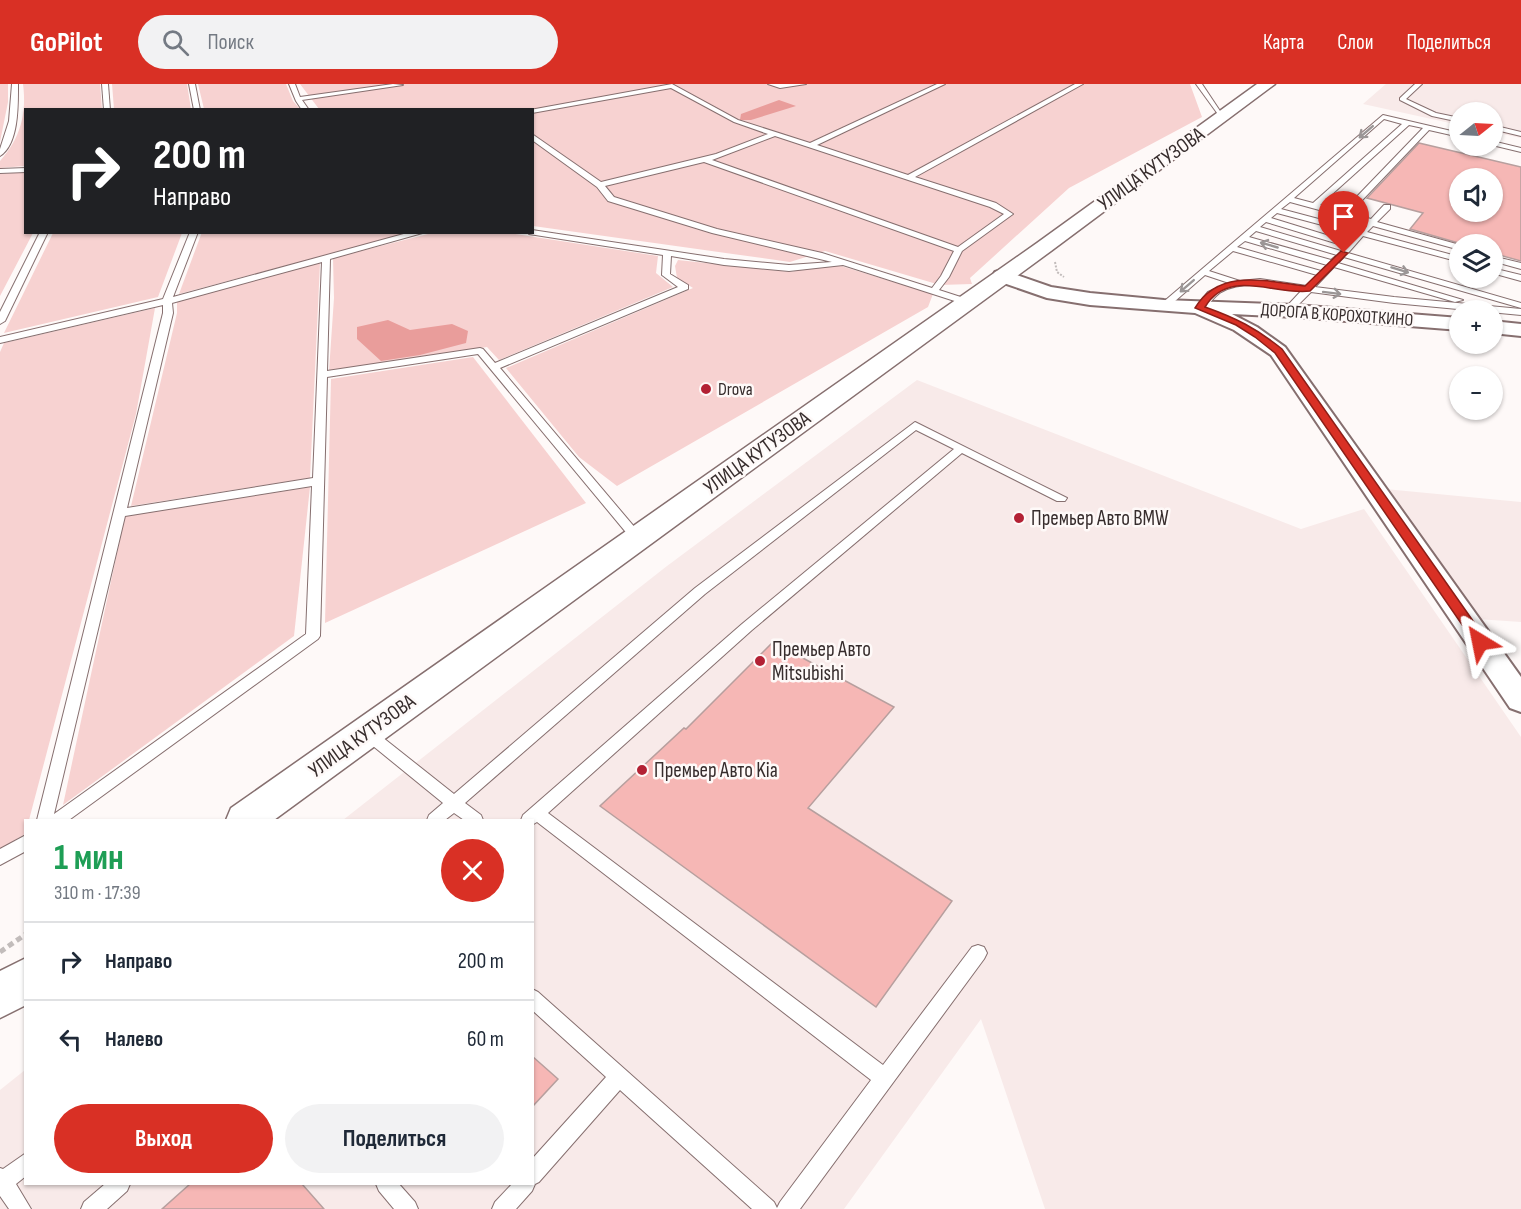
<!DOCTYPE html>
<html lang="ru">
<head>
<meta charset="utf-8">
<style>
  :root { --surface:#fff; --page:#f2f2f3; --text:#1f2937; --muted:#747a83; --line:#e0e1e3; --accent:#d93025 }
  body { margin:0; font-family:"Sofia Sans Condensed",sans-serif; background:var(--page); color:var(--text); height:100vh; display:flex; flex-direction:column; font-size:22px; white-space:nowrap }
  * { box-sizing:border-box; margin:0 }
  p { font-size:20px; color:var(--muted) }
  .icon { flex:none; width:33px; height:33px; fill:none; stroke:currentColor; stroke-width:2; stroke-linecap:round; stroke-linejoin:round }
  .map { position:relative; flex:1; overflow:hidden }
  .side { position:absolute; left:24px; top:735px; width:510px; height:366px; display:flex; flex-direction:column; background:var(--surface); border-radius:0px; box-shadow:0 2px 4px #0004 }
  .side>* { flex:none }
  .guide { position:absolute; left:24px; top:24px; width:510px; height:126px; border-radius:0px; box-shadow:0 2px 4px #0004; background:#202124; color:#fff; overflow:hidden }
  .needle { width:39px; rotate:72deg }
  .buttons { position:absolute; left:1449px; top:18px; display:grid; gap:12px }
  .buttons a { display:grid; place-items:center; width:54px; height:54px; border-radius:50%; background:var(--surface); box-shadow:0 2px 4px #0004; font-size:30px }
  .pin { position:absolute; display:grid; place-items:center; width:51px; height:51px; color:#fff; margin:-62px -26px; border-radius:50% 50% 50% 0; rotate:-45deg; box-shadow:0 0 6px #0007 }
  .pin .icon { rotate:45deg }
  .me { position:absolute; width:66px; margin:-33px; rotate:325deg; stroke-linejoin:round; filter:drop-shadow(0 0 4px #0008) }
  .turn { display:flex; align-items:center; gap:21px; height:126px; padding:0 30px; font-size:27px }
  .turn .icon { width:78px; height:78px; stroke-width:2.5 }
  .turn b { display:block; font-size:42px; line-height:51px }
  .round { display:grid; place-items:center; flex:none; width:63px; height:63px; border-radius:32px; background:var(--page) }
  .summary { display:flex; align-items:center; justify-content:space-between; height:102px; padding:0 30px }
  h1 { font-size:36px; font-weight:700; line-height:45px; color:#1e9e55 }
  .primary-button { display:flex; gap:12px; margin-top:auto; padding:12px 30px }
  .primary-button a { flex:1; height:69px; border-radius:36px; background:var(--accent); color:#fff; font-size:24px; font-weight:700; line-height:69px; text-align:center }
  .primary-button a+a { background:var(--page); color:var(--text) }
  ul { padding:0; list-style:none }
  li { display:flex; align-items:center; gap:18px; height:78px; padding:0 30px; border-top:2px solid var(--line) }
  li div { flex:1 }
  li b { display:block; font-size:22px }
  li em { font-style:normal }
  header { display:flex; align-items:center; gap:36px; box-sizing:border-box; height:84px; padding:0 30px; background:var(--accent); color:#fff }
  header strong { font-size:28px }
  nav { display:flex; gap:33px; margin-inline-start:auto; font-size:21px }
  .search { width:420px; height:54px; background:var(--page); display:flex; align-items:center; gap:15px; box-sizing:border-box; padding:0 21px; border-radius:33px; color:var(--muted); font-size:22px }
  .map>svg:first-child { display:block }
  .built { fill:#f8eae9 }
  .green { fill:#f7d2d1 }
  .water { fill:#e99d9b }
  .building { fill:#f6b7b5; stroke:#b79f9e; stroke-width:1.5; fill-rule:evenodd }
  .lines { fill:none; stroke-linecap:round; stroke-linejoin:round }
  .service-casing { stroke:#866f6f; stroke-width:2 }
  .minor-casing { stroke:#866f6f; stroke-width:4 }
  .primary-casing { stroke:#866f6f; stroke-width:3 }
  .path-far1 { stroke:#c2bcbb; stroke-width:2; stroke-dasharray:2 1.5; stroke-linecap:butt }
  .path { stroke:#c2bcbb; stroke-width:5; stroke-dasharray:6 4; stroke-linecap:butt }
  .service { fill:#fff; fill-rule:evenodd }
  .minor { fill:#fff; fill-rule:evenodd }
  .primary { fill:#fff; fill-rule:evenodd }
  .oneway { stroke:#9b9696 }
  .route { fill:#d93025; stroke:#8d1f18; stroke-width:1.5 }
  .poi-dot { fill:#b32134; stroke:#fef9f8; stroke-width:2 }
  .labels { text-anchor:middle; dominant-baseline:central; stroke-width:5; stroke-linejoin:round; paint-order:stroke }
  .far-street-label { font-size:18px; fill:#372d2d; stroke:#fef9f8 }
  .far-poi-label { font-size:18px; fill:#372d2d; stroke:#fef9f8; text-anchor:start }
  .street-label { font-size:21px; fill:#372d2d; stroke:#fef9f8 }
  .poi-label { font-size:21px; fill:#372d2d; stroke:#fef9f8; text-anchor:start }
</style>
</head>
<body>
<header>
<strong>GoPilot</strong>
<div class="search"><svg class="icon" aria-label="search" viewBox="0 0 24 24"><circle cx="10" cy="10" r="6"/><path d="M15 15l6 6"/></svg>Поиск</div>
<nav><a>Карта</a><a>Слои</a><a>Поделиться</a></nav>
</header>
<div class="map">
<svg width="1521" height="1125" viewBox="0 0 1521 1125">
  <rect width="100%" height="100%" fill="#fef9f8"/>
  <g class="built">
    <polygon points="1386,0 1521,0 1521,54 1493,48 1492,28 1460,28 1459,41 1363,20"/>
    <polygon points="917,296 1301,445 1364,425 1521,653 1521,1125 1045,1125 981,935 844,1125 0,1125 0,1006 25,986 26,1100 532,1100 532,736 343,736 667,482"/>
    <polygon points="1385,405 1521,418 1521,538 1477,535"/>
  </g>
  <g class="green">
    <polygon points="0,0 8,0 8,18 0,58"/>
    <path d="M23 0H100L102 25 26 26 25 82 0 84V77C20 55 27 30 23 0Z"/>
    <polygon points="112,0 187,0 191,25 114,25"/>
    <polygon points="198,0 286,0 293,17 300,25 204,25"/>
    <polygon points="300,0 1190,0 1202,33 1069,104 970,194 972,200 940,201 825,167 790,178 533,142 532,26 319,25"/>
    <polygon points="25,88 26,148 33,149 0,212 0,90"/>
    <polygon points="202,148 409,148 409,149 179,210"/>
    <polygon points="53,149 53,148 182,149 158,213 4,249"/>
    <polygon points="432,149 509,149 658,172 656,189 673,203 499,276 487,263 329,287 334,214 333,174"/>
    <polygon points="678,176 791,188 828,178 933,210 928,223 617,402 579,373 506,284 693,204 677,194 675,182"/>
    <polygon points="320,179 310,394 131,422 177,229 177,217"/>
    <polygon points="155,224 136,330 29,736 26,736 25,750 0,765 0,268 4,259"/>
    <polygon points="473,273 586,419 325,539 331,295"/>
    <polygon points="310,403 294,552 63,721 125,432"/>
  </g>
  <g class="water">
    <polygon points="779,16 796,22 751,36 740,36 741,30"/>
    <polygon points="388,236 410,246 452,240 468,247 466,259 420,271 381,277 357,255 357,243"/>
  </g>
  <g class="building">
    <path d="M1419 59 1521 83V177L1492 169V160H1462L1410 145 1423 129 1367 114ZM1460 94H1492V128H1460Z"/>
    <polygon points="773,558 894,623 808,724 952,817 876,923 600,722 684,644 686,645"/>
    <polygon points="532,972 558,995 532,1023"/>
    <polygon points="190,1100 302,1100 324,1125 162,1125"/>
  </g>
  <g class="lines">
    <defs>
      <g id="service">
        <path d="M12 0H18C18 21 19 60 0 72V65L9 37Z"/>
        <polygon points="102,0 108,0 110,26 104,26"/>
        <polygon points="189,0 195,0 200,26 194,26"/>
        <polygon points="289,0 295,0 300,13 393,0 403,1 302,16 309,26 302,26 296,17"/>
        <path d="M672 0 738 36 810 59 937 0H945L817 61 908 91 1075 0H1083L915 93 996 119 1013 130 962 167 949 193 939 206 970 216V220H964L843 181 789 187 724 181 671 172 670 190 688 201V205L500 284 642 452 644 455 642 458H634L478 270 327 293 320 552 318 555 69 736H37L163 229V221L0 259V253L163 215 190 148H198L173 213 411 148H426L330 175 327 287 480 264 483 265 495 279 678 203 662 191 663 171 529 150 532 148V146L724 175 789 181 832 178 712 149 608 117 597 103 532 56V50L601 98 716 70 768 50 734 38 671 4 532 29V26H530ZM775 52 990 123 1004 130 958 163 712 76ZM704 78 954 167 941 192 932 204 822 169 717 145 614 113 605 102ZM322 178 313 394 127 424 173 229 172 219ZM312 402 306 550 54 730 125 432Z"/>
        <polygon points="768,0 806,0 780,4"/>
        <polygon points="1196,0 1202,0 1224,33 1220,33"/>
        <polygon points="1415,0 1422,0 1406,15 1436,29 1460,34 1460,38 1432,32 1400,16 1400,14"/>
        <path d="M1383 31 1460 49V53L1429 46 1350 129 1371 135 1384 121H1390V125L1377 138 1460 161V166L1373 142 1367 148 1460 173V178L1363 152 1348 169 1521 219V224L1344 173 1338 179 1463 216 1455 218 1334 183 1315 203 1394 213 1521 225V231L1394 219 1311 208 1298 221 1300 227 1295 230 1292 229 1288 221 1302 206C1277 203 1245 195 1221 208 1213 213 1208 223 1200 227L1195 224 1208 208 1229 199 1205 191 1167 224H1161V220ZM1384 35 1402 40 1313 119 1294 114ZM1409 41 1423 44 1343 127 1320 121ZM1290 118 1367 139 1360 146 1281 125ZM1277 129 1356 150 1349 158 1271 134ZM1266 138 1345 162 1341 167 1260 143ZM1256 147 1337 171 1331 176 1249 153ZM1245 157 1327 181 1321 187 1237 163ZM1233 167 1317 191 1307 202 1260 195 1240 197 1209 187Z"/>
        <polygon points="1492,41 1521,48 1521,52 1492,45"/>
        <polygon points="1492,57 1521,64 1521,68 1492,61"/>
        <polygon points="26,84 26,88 0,89 0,85"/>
        <polygon points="40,148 48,148 5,237 0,240 0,228"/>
        <polygon points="1492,172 1521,179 1521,185 1492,177"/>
        <polygon points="1492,184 1521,191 1521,197 1492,189"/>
        <polygon points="915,338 1067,414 1065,417 1057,417 962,369 752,546 548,729 883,981 972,863 978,861 984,863 987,869 984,875 800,1125 752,1125 620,1006 539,1098 535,1100 532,1107 516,1125 492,1125 495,1118 512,1100 532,1100 532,1075 606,993 532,926 532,905 538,908 774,1118 777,1124 780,1118 871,996 537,738 532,741 532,736 521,736 523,731 742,540 954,365 916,346 705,510 465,719 481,731 483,736 464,736 454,729 445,736 427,736 429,731 443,719 362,653 360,649 362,645 367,643 372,645 454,710 695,504"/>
        <polygon points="26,751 26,767 0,781 0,765"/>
        <polygon points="26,1069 26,1092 16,1100 31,1125 9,1125 0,1112 0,1084 3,1085"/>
        <polygon points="105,1100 130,1100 127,1107 107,1125 81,1125 84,1118"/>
        <polygon points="376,1100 399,1100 415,1118 418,1125 394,1125 379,1107"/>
      </g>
      <g id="minor">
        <polygon points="1002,186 1051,203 1090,209 1164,216 1295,221 1460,234 1460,246 1295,233 1232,230 1257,243 1285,263 1521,593 1521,628 1510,624 1271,271 1234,246 1195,229 1090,221 1047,214 995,196 993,192 995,188"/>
        <polygon points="1492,237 1521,240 1521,252 1492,249"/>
      </g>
      <g id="primary">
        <polygon points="1257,0 1275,0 1051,167 274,736 226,736 231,724 1037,159"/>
        <polygon points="26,874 26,921 0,934 0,887"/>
      </g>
    </defs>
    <use href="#service" class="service-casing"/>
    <use href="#minor" class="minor-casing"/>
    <use href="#primary" class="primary-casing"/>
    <polyline class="path-far1" points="1055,178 1057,188 1064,193"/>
    <polyline class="path" points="0,868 26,850"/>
    <use href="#service" class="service"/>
    <use href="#minor" class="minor"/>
    <use href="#primary" class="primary"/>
  </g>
  <defs><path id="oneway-shaft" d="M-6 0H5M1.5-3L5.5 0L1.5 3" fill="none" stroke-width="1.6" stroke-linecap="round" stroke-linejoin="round" transform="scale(1.5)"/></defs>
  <g class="oneway">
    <use href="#oneway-shaft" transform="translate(1366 48) rotate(139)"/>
    <use href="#oneway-shaft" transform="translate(1269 161) rotate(-164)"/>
    <use href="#oneway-shaft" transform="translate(1400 186) rotate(17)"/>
    <use href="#oneway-shaft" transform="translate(1187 202) rotate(139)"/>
    <use href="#oneway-shaft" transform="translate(1332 209) rotate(7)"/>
  </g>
  <path class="route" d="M1341 167 1348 169 1310 207C1275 212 1229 183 1205 223 1236 234 1256 244 1282 265L1485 554 1487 558 1485 561H1476L1275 269 1255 253 1236 241 1195 224C1219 184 1266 197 1305 202Z"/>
  <g class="poi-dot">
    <circle cx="706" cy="305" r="6"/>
    <circle cx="1019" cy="434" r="6"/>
    <circle cx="760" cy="577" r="6"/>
    <circle cx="642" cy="686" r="6"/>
  </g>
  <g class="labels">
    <g class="far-street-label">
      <text transform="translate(1337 231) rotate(4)">ДОРОГА В КОРОХОТКИНО</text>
    </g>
    <g class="far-poi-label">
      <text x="718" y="305">Drova</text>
    </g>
    <g class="street-label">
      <text transform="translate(1151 85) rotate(-36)">УЛИЦА КУТУЗОВА</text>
      <text transform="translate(757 369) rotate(-36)">УЛИЦА КУТУЗОВА</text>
      <text transform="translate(362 652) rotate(-36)">УЛИЦА КУТУЗОВА</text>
    </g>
    <g class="poi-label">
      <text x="1031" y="434">Премьер Авто BMW</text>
      <text x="772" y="565">Премьер Авто<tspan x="772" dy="24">Mitsubishi</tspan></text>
      <text x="654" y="686">Премьер Авто Kia</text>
    </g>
  </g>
</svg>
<div class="buttons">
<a><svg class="needle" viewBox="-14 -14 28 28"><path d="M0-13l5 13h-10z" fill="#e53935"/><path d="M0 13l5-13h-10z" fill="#747a83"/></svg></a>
<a><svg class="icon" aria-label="sound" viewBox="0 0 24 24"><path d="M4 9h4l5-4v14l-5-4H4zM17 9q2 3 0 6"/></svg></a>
<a><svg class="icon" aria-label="layers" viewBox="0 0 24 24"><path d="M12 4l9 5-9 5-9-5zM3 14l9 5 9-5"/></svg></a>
<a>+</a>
<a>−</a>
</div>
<div class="pin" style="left:1344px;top:169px;background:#d93025"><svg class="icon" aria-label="arrive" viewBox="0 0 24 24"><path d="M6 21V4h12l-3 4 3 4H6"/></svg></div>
<svg class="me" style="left:1480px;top:558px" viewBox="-20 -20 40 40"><path d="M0-17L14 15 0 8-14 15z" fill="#d93025" stroke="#fff" stroke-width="4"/></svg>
<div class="guide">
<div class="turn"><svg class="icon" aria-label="right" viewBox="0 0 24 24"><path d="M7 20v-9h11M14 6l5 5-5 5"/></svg><div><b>200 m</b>Направо</div></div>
</div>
<section class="side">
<div class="summary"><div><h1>1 мин</h1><p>310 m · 17:39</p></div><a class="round" style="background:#d93025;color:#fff"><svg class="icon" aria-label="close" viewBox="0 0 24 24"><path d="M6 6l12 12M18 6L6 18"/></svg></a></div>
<ul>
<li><svg class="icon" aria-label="right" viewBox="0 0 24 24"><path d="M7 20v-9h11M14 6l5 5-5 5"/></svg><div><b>Направо</b></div><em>200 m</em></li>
<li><svg class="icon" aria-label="left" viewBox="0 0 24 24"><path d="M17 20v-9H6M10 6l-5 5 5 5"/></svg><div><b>Налево</b></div><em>60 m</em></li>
</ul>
<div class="primary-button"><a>Выход</a><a>Поделиться</a></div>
</section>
</div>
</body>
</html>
